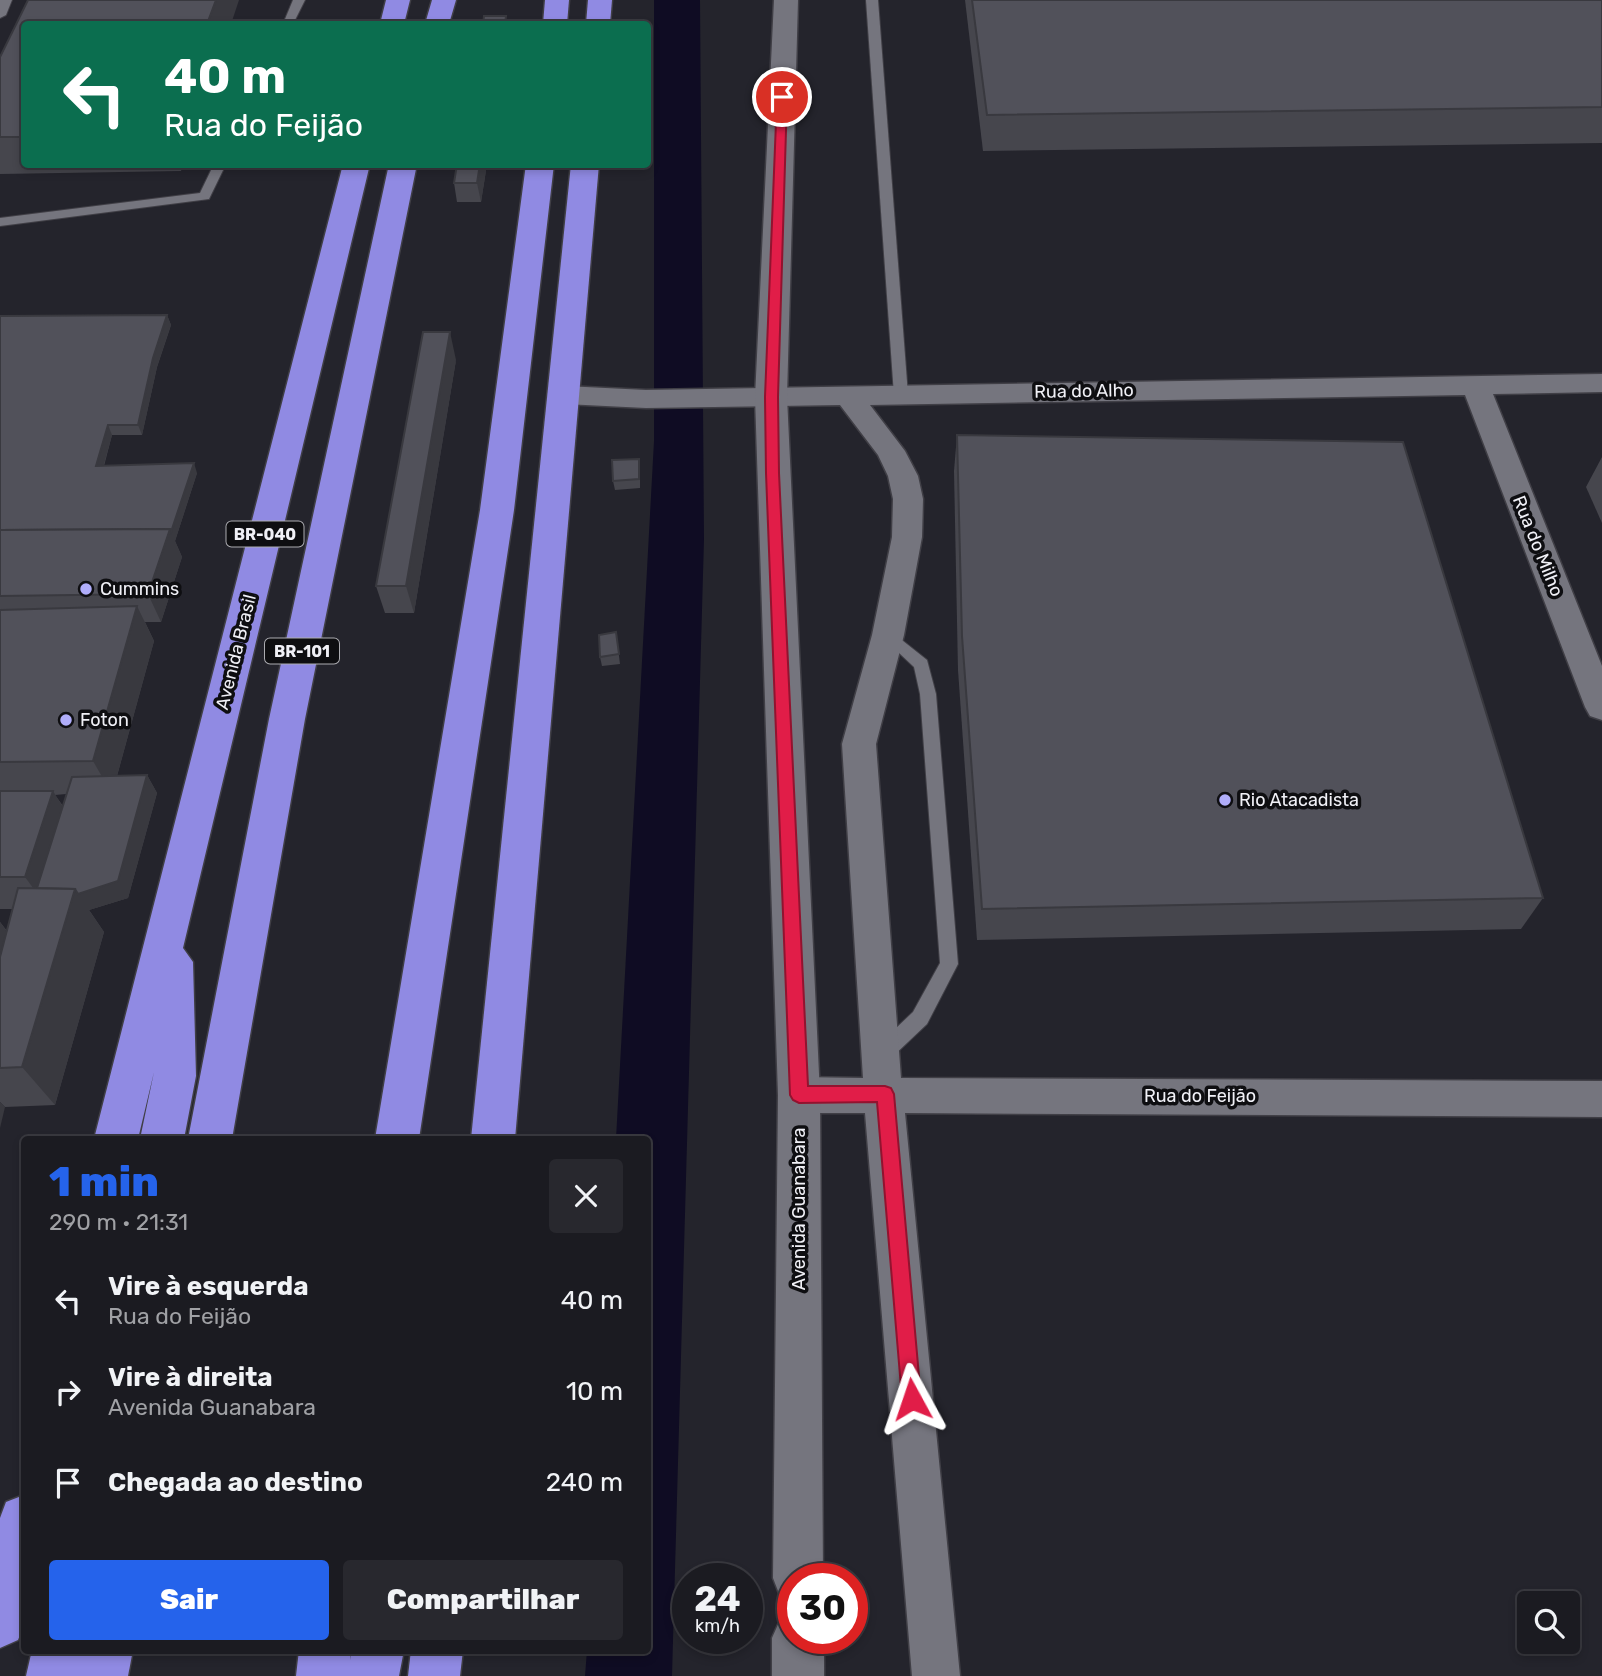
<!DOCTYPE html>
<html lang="pt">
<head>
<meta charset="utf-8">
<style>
  :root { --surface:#1b1b21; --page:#28282e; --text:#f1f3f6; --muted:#a0a1a5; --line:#39393f; --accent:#2563eb }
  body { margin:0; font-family:Rubik,sans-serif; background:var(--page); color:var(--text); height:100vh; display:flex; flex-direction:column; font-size:26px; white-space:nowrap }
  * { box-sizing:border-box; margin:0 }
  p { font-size:23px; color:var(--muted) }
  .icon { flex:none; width:38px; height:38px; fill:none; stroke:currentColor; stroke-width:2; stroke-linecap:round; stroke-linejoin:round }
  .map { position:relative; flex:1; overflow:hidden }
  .details { position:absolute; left:21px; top:1136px; width:630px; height:518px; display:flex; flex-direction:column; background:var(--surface); border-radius:7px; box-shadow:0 4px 10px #0003,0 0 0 2px var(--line) }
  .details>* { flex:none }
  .banner { position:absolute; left:21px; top:21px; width:630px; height:147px; border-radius:7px; box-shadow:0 4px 10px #0003,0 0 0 2px var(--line); background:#0b6e4f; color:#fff; overflow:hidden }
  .buttons { position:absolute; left:1517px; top:1591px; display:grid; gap:14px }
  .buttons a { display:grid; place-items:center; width:63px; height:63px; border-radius:7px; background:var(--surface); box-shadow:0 4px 10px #0003,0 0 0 2px var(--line); font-size:35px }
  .speed { position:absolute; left:672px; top:1563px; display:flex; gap:14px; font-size:35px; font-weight:700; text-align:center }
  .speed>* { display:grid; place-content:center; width:91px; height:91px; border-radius:50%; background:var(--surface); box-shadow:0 4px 10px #0003,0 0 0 2px var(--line); line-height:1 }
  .speed small { font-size:18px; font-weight:400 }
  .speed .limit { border:10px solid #d22; background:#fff; color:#111 }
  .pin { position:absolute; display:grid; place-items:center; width:60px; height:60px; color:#fff; margin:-30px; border:4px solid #fff; border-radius:50%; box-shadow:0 2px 7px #0007 }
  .me { position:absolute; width:77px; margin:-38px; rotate:355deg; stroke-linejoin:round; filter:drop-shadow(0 0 5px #0008) }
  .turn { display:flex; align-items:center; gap:24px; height:147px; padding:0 28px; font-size:32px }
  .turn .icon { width:91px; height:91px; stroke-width:2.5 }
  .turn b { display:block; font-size:49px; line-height:60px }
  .round { display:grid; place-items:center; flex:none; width:74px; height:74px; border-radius:7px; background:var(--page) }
  .head { display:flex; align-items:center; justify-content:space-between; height:119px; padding:0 28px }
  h1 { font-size:42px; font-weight:800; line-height:52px; color:var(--accent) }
  .action { display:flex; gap:14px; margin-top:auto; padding:14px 28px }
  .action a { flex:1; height:80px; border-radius:7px; background:var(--accent); color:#fff; font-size:28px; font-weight:800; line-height:80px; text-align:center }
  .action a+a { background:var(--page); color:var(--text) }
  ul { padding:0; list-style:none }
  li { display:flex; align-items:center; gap:21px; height:91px; padding:0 28px }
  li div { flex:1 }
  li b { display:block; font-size:26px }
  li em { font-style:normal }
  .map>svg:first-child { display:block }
  .water { fill:#0f0c23 }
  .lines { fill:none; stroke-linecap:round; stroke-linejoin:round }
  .lane-casing { stroke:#403f46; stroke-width:2 }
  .street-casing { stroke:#403f46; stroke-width:3 }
  .secondary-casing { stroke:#403f46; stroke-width:3 }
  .highway-casing { stroke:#403f46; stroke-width:3 }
  .lane { fill:#75757e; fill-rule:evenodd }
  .street { fill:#75757e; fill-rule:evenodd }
  .secondary { fill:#75757e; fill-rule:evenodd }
  .highway { fill:#908ae3; fill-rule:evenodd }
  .wall { fill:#46464d; fill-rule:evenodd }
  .shaded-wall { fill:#39393f }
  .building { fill:#51515a; stroke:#39393f; stroke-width:2 }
  .route { fill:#e11d48; stroke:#92132f; stroke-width:2 }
  .poi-dot { fill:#b0adfa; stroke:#0e0e11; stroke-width:2.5 }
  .labels { text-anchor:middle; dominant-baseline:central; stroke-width:7; stroke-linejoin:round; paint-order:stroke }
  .shield { fill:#0e0e11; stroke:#acacb1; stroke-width:2 }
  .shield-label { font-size:16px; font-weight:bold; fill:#f0f0f6 }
  .street-label { font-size:18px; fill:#f0f0f6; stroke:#0e0e11 }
  .poi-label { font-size:18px; fill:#f0f0f6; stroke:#0e0e11; text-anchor:start }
</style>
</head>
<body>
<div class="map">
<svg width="1602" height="1676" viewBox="0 0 1602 1676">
  <rect width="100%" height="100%" fill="#24242c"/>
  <polygon class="water" points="654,0 700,0 704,539 672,1676 585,1676 587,1650 648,1650 648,1139 616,1139 654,441"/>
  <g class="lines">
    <defs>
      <g id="lane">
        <polygon points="12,0 6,15 0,18 0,0"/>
        <polygon points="293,0 305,0 293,24 283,24"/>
        <polygon points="866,0 878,0 908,395 901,400 894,395"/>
        <polygon points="214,164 226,164 209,199 0,226 0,218 200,193"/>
        <polygon points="888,629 927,660 936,694 958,964 927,1024 889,1060 882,1063 875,1060 872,1054 875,1048 913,1012 940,963 920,694 914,667 880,635"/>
      </g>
      <polygon id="street" points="1602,374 1602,392 1493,394 1602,666 1602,720 1590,716 1585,707 1465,395 870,405 905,451 918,476 923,499 922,537 904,635 876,744 901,1078 1602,1081 1602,1117 905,1113 960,1676 912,1676 865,1113 799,1113 785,1108 780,1095 785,1082 799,1077 863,1078 842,744 872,635 892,537 893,499 888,476 878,455 840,405 646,408 565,404 555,402 551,395 555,388 565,386 646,390"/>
      <g id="secondary">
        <polygon points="774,0 798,0 787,397 820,1095 823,1578 793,1578 793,1601 780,1596 773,1578 778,1095 755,397"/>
        <polygon points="793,1614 793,1638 824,1638 824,1676 772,1676 772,1638 780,1620"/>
      </g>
      <g id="highway">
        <polygon points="386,0 410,0 404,24 380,24"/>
        <polygon points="432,0 456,0 449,24 425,24"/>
        <polygon points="545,0 569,0 567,24 543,24"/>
        <polygon points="588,0 612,0 610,24 586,24"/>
        <polygon points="343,164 370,164 183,948 193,962 196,1076 184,1139 140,1139 154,1072 138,1139 94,1139"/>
        <polygon points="389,164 417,164 305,719 232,1139 188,1139 269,719"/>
        <polygon points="526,164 554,164 514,510 419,1139 375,1139 480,510"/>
        <polygon points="571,164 599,164 515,1139 471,1139"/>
        <polygon points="24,1495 24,1625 18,1640 0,1648 0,1518 6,1502"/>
        <polygon points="32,1650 133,1650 128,1676 26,1676"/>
        <polygon points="299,1650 351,1650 350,1660 352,1650 404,1650 399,1676 296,1676"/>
        <polygon points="411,1650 463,1650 460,1676 408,1676"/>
      </g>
    </defs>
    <use href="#lane" class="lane-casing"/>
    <use href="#street" class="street-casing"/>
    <use href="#secondary" class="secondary-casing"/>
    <use href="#highway" class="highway-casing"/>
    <use href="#lane" class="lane"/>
    <use href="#street" class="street"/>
    <use href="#secondary" class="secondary"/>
    <use href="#highway" class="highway"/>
  </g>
  <g class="wall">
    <polygon points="965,0 1602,0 1602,143 983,151"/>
    <polygon points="24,24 24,164 183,164 181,171 0,174 0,57"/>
    <polygon points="487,164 481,202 457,202 454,183"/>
    <path d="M167 315 171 325 157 367 142 435H112L104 466 197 473 175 541 182 557 161 622H145L154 641 117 776 147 775 157 793 128 898 89 910 104 932 55 1105 5 1107 0 1102V922L7 931 13 909H0V316ZM66 794 63 806 55 795Z"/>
    <polygon points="456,360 414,613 385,613 376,586"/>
    <polygon points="957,435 1543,898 1521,929 977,940 958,670 954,471"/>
    <polygon points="1602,457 1602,523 1586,487"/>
    <polygon points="640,469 640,488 615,490 613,481"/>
    <polygon points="616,632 620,664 602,666 600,657"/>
  </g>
  <g class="shaded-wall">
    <polygon points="216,0 239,0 231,24 207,24"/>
    <polygon points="480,164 487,164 481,202 477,183"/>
    <polygon points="167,315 171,325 157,367 142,435 138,425 153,358"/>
    <polygon points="450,332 456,360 414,613 406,586"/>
    <polygon points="108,425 112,435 101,475 96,466"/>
    <polygon points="194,463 197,473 175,541 182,557 161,622 148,594"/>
    <polygon points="137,606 154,641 112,794 93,761"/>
    <polygon points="147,775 157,793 128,898 89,910 104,932 55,1105 22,1067 75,889"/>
    <polygon points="53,791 73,823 36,892 25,877"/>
    <polygon points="0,922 8,933 0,959"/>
    <polygon points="0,1102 5,1107 0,1128"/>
  </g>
  <g class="building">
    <polygon points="28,0 216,0 207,24 24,24 24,137 0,137 0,57"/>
    <polygon points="972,0 1602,0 1602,107 987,115"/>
    <polygon points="484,16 506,16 505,24 483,24"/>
    <polygon points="457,164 480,164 477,183 454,183"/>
    <polygon points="167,315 153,358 138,425 108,425 96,466 194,463 171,532 170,529 0,530 0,316"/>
    <polygon points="423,332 450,332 406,586 376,586"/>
    <polygon points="957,435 1403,442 1543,898 982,909 962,636"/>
    <polygon points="639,459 639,479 613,481 612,460"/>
    <polygon points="170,529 148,594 0,596 0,530"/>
    <polygon points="137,606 93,761 0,762 0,610"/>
    <polygon points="616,632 619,654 600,657 599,635"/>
    <polygon points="147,775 118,881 78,894 75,889 37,888 72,777"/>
    <polygon points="0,791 53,791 25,877 0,877"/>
    <polygon points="18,888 75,889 22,1067 0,1068 0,957"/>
  </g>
  <polygon class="route" points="782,94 787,97 778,397 779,473 808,1086 885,1086 891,1088 894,1094 921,1399 919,1406 912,1409 905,1406 902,1399 877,1102 799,1103 793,1100 790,1095 766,473 765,397 777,97"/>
  <g class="poi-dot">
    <circle cx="86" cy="589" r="7"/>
    <circle cx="66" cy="720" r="7"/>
    <circle cx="1225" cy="800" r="7"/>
  </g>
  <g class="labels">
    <g class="shield">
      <rect x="226.5" y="521.5" width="77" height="25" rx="5"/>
      <rect x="265" y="638.5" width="74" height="25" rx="5"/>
    </g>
    <g class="shield-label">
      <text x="265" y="534">BR-040</text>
      <text x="302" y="651">BR-101</text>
    </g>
    <g class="street-label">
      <text transform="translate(1084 391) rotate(-1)">Rua do Alho</text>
      <text transform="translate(1538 546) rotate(68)">Rua do Milho</text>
      <text transform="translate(236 652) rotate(-76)">Avenida Brasil</text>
      <text x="1200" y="1096">Rua do Feijão</text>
      <text transform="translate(799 1209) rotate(-90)">Avenida Guanabara</text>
    </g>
    <g class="poi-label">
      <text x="100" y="589">Cummins</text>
      <text x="80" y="720">Foton</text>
      <text x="1239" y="800">Rio Atacadista</text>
    </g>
  </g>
</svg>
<div class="buttons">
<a><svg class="icon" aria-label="search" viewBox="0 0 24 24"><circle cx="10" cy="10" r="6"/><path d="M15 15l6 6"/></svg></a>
</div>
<div class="speed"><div>24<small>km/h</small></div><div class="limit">30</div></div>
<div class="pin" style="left:782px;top:97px;background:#d93025"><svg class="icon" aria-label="arrive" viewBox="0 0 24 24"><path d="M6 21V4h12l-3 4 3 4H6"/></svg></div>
<svg class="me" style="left:912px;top:1399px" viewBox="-20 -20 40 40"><path d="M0-17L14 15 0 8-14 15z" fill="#e11d48" stroke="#fff" stroke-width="4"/></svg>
<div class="banner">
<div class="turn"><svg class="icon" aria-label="left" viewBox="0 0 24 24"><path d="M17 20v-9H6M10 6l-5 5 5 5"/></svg><div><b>40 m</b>Rua do Feijão</div></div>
</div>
<section class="details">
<div class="head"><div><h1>1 min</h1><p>290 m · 21:31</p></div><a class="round"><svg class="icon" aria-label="close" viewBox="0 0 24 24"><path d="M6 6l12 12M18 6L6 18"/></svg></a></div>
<ul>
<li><svg class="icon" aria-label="left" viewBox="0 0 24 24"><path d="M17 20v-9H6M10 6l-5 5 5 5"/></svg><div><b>Vire à esquerda</b><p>Rua do Feijão</p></div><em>40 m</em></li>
<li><svg class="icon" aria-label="right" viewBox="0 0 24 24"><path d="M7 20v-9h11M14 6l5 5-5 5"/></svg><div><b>Vire à direita</b><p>Avenida Guanabara</p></div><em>10 m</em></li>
<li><svg class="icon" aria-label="arrive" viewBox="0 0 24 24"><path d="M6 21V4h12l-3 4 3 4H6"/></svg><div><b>Chegada ao destino</b></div><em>240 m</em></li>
</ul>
<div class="action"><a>Sair</a><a>Compartilhar</a></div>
</section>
</div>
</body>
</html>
